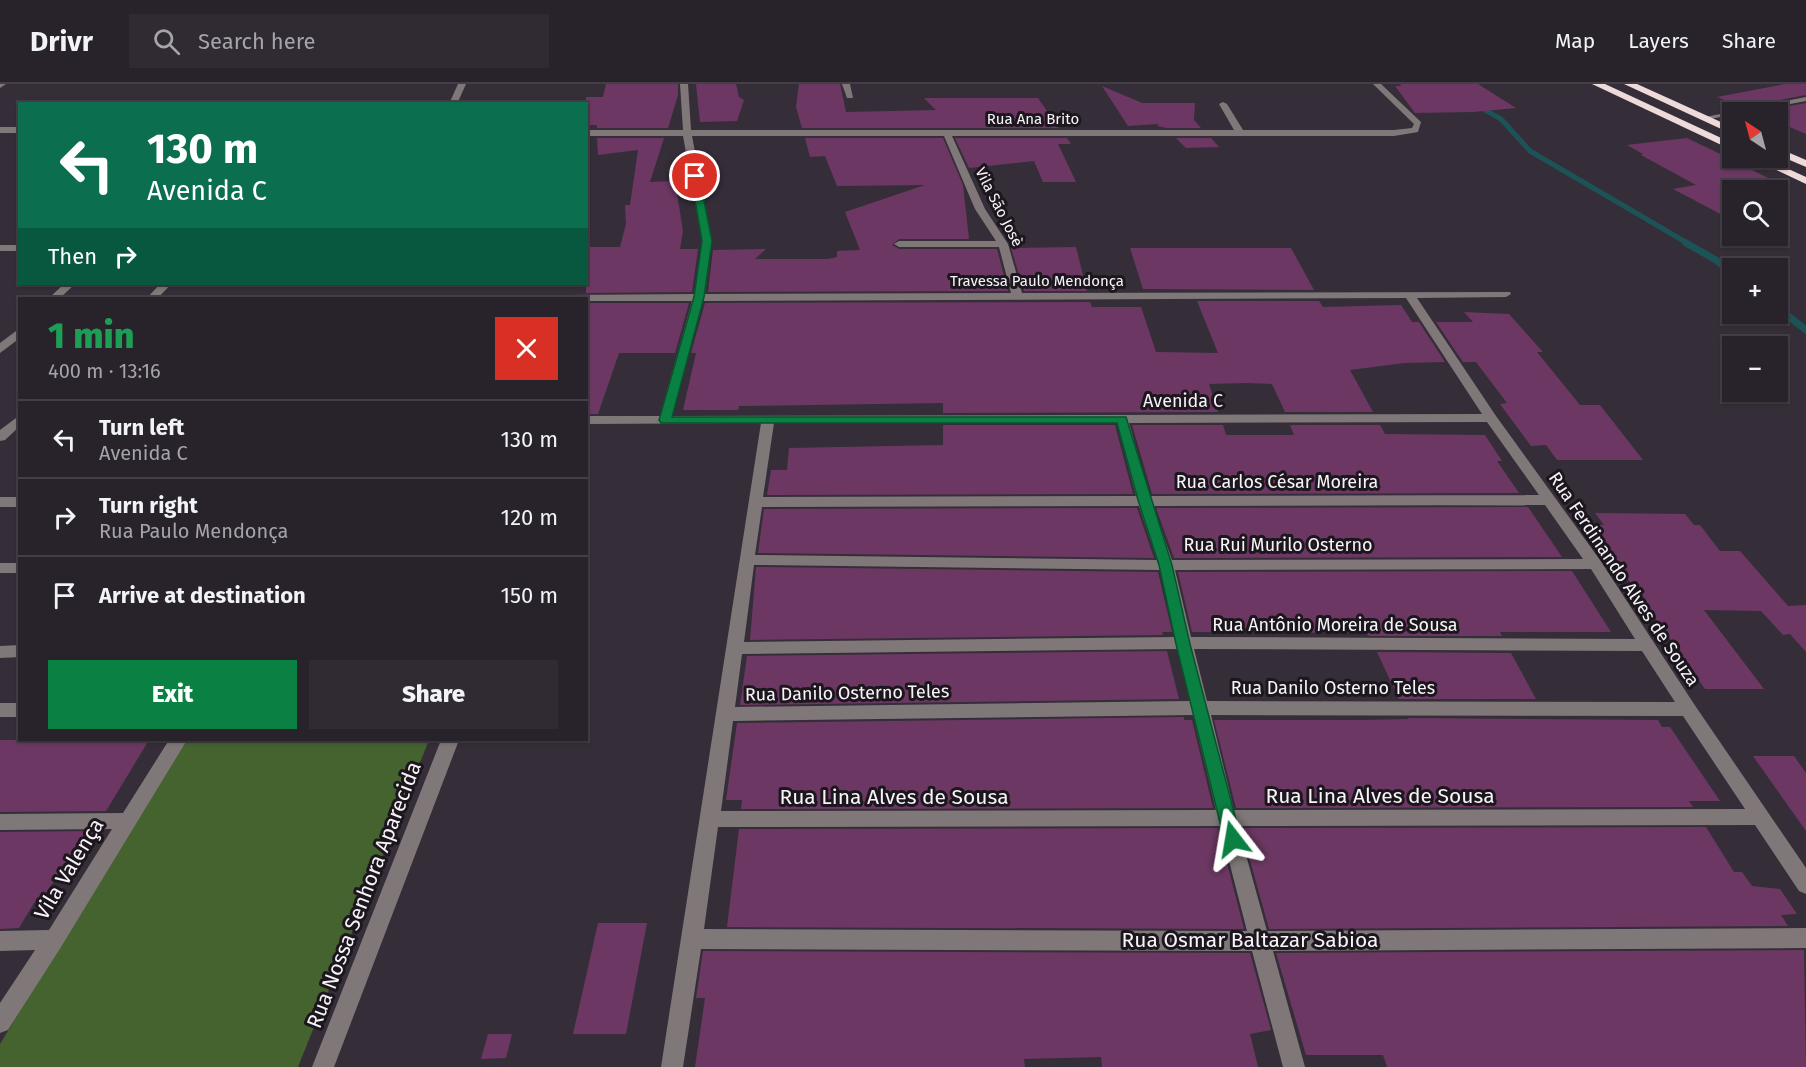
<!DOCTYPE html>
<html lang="en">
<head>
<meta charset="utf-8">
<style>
  :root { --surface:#28222b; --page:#302a33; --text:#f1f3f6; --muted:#a5a4a9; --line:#443f47; --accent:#0b8043 }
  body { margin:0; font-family:"Fira Sans",sans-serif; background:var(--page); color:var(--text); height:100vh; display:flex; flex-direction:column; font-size:22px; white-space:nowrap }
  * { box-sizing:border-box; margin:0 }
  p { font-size:20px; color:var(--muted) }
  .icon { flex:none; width:33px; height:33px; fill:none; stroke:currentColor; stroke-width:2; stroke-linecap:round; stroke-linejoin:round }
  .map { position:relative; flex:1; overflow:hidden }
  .details { position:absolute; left:18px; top:213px; width:570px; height:444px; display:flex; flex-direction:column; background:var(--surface); border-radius:0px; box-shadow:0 2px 4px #0004,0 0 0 2px var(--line) }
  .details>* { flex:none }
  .guide { position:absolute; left:18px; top:18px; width:570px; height:183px; border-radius:0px; box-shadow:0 2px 4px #0004,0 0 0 2px var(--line); background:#0b6e4f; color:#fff; overflow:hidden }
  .needle { width:39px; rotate:324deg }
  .fabs { position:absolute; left:1722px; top:18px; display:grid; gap:12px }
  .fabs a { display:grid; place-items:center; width:66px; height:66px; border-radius:0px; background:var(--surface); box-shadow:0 2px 4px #0004,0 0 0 2px var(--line); font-size:30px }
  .pin { position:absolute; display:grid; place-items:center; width:51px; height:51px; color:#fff; margin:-26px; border:3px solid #fff; border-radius:50%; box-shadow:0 2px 6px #0007 }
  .me { position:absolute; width:66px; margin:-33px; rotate:346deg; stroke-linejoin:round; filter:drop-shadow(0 0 4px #0008) }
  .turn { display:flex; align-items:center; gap:21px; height:126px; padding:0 30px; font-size:27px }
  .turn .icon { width:78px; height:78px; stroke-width:2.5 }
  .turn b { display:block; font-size:42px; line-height:51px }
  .then { display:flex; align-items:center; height:57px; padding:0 30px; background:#0003; gap:12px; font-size:22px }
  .round { display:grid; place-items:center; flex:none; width:63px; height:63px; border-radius:0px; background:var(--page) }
  .summary { display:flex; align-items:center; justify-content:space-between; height:102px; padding:0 30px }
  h1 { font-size:36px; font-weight:800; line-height:45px; color:#1e9e55 }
  .button { display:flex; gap:12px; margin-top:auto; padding:12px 30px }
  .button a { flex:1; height:69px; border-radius:0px; background:var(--accent); color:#fff; font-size:24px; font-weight:800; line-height:69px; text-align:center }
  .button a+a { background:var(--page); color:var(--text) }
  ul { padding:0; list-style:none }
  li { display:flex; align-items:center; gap:18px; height:78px; padding:0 30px; border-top:2px solid var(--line) }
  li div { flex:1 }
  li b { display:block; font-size:22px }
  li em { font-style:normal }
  header { display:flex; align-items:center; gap:36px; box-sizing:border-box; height:84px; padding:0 30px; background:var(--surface); border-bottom:2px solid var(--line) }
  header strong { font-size:28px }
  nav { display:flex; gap:33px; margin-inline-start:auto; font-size:21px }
  .search { width:420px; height:54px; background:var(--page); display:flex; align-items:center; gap:15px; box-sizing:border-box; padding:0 21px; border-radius:0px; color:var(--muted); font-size:22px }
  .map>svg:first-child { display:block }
  .green { fill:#44632f }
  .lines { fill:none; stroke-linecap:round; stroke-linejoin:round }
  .stream-far1 { stroke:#1c5356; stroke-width:5 }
  .stream { stroke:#1c5356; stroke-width:7 }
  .building { fill:#6c3863 }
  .minor { fill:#807878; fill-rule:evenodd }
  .highway { fill:#efdada; fill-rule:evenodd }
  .route { fill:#0b8043; stroke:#07532c; stroke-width:1.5 }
  .labels { text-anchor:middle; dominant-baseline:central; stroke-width:6; stroke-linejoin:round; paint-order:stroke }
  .far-street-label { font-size:15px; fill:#f8f3fa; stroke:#1b171c }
  .street-label { font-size:18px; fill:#f8f3fa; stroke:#1b171c }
  .near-street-label { font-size:21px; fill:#f8f3fa; stroke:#1b171c }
</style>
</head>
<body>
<header>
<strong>Drivr</strong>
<div class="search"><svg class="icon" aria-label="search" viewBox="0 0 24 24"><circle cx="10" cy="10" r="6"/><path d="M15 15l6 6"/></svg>Search here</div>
<nav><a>Map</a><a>Layers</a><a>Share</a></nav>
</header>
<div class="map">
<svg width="1806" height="983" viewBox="0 0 1806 983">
  <rect width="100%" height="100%" fill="#352e39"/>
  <polygon class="green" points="185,656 429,656 298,983 0,983 0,960"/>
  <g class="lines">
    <polyline class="stream-far1" points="1478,22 1501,35 1530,67 1689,160"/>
    <g class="stream">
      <polyline points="1686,159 1716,176 1732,189"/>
      <polyline points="1778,224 1806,246"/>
    </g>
  </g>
  <g class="building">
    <polygon points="606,0 678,0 678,11 668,44 597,44 597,41 586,41 586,13 603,13"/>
    <polygon points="696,0 736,0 739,13 744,16 737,37 700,38"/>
    <polygon points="799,0 840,0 846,28 936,26 924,14 1038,14 1059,44 802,44 796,23"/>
    <polygon points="1400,0 1478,0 1516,24 1473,28 1415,29 1395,2 1401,2"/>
    <polygon points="1785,0 1806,0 1806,11 1742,23 1717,13"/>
    <polygon points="1102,2 1142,19 1195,19 1194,36 1201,44 1166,44 1158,42 1158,40 1128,42"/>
    <polygon points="1806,19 1806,50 1778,38 1778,28 1757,28"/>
    <polygon points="597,54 664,54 650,98 675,97 683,147 680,165 698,165 692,208 586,209 586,163 620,163 626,140 625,121 630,121 638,66 598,71"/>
    <polygon points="805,54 943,54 963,101 969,155 899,155 892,161 899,165 997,165 1008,207 708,208 713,166 766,165 755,175 828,175 837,173 837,167 860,166 845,128 925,101 837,102 825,72 810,73"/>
    <polygon points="955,54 1067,54 1071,60 1058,60 1076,98 1043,98 1034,77 969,84"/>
    <polygon points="1176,54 1211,54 1219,63 1186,64"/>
    <polygon points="1687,54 1712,66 1790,105 1732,106 1732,136 1673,105 1696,101 1641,71 1643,70 1627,61"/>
    <polygon points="1076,163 1087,207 1024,207 1011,164"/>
    <polygon points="1130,164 1291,164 1314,206 1143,205"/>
    <polygon points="1197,217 1319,217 1323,223 1401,221 1412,238 1419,238 1445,278 1404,279 1350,286 1373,328 1285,328 1272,300 1247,299 1209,300 1218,328 943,329 943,319 739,322 738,326 683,326 696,269 691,269 705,219 1090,218 1092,223 1141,223 1156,268 1218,269"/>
    <polygon points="586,219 689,219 675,269 619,269 598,330 586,330"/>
    <polygon points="1464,228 1509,230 1543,268 1537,268 1580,321 1600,321 1643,376 1557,376 1546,361 1531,362 1500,320 1507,319 1476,278 1463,278 1436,238 1473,238"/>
    <polygon points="943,341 1115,341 1133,410 767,411 771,386 787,386 789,364 943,361"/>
    <polygon points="1132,341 1223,341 1226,351 1294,351 1290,341 1380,341 1385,350 1485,351 1502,377 1497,377 1519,409 1152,410"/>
    <polygon points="1528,423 1562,473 1174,474 1156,424"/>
    <polygon points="1137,424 1154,474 758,469 764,425"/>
    <polygon points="1595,429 1685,430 1694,441 1700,441 1720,467 1740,467 1788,522 1806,521 1806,568 1790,550 1783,551 1761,527 1704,526 1764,605 1705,605 1589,440 1604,441"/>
    <polygon points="756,483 1158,488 1172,548 1162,548 1163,551 750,556"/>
    <polygon points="1572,487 1611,548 1500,548 1502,552 1369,552 1366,549 1192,548 1178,488"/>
    <polygon points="1167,567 1179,615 740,621 747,572"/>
    <polygon points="1377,568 1511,569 1536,615 1399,615"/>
    <polygon points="1184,633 1184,636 1192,636 1213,724 741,725 742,716 726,716 737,639"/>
    <polygon points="1408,634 1658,636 1662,643 1670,643 1720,717 1689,717 1693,723 1236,724 1214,636 1363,636 1409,635"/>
    <polygon points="0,656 149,656 106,727 0,728"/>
    <polygon points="1753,672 1794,672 1806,689 1806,747"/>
    <polygon points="1706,743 1734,788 1742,788 1752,802 1780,805 1797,830 1781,831 1788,842 1269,845 1241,744"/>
    <polygon points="1218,744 1244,845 727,843 739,745"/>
    <polygon points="95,747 70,786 63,785 42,814 37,814 19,844 0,845 0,748"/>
    <polygon points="598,839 647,839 626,950 573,950"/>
    <polygon points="1804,866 1806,983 1387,983 1383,971 1306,971 1276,869"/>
    <polygon points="703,867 1250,869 1271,946 1250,950 1258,983 1102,983 1101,973 1024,975 1025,983 695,983 705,914 696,914"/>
    <polygon points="488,950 512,950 506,974 481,975"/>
  </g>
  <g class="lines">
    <g class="minor">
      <polygon points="0,0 6,0 0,4"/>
      <polygon points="458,0 466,0 457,20 449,20"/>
      <path d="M680 0H688L691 46H1234L1219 20 1223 18 1227 20 1243 46H1394L1412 44 1414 40 1373 0H1381L1421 38 1418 48 1394 52H952L985 125 1008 160 1022 209 1510 208 1511 210 1506 213 1417 214 1496 332 1600 476 1694 620 1806 784V810L1799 807 1755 741 1238 742 1267 847 1806 844V864L1273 867 1305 983H1283L1252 867 701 865 683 983H661L761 339 586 340V332H660L692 217H586V214H562L567 211 694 210 702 157 683 52H586V46H683ZM692 52H944L975 125 996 157H899L894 160 899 163H999L1011 209 705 210 712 157ZM1406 214 1482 330 672 332 703 217ZM1487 338 1539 411 1150 412 1129 339ZM774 339H1117L1136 412 763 413ZM1545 421 1583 475 1172 476 1153 422ZM1139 422 1157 476 755 471 762 423ZM754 481 1160 486 1175 553 744 558ZM1591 485 1635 555 1191 553 1175 486ZM1178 565 1190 617 735 623 742 570ZM1194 565 1642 567 1675 618 1207 617ZM1193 631 1216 726 721 727 733 637ZM1211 631 1683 632 1745 725 1234 726ZM1220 742 1247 847 704 845 718 743Z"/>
      <polygon points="842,0 850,0 853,14 847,14"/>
      <polygon points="1806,13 1806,17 1747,28 1732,28 1732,31 1704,36 1700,34"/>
      <rect x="0" y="43" width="20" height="6"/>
      <rect x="0" y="161" width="20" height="6"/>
      <polygon points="64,200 75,200 60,214 49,214"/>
      <polygon points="160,200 171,200 158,214 147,214"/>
      <polygon points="20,244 20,254 0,269 0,259"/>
      <polygon points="16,334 20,335 20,342 5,356 0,357 0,346"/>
      <rect x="0" y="413" width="20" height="10"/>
      <rect x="0" y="479" width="20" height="10"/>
      <polygon points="20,561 20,573 0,574 0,562"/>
      <rect x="0" y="619" width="20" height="14"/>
      <polygon points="169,656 187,656 61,863 8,946 0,949 0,919 35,866 0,867 0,847 49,846 112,745 0,746 0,730 123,729"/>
      <polygon points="441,656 459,656 334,983 312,983"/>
    </g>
    <g class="highway">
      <polygon points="1592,0 1605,0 1732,59 1732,66"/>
      <polygon points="1624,0 1637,0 1732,43 1732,50"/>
      <polygon points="1778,64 1806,76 1806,83 1778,71"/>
      <polygon points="1751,74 1764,74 1806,93 1806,100"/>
    </g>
  </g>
  <polygon class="route" points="695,89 699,92 712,157 704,213 672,333 1126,333 1172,481 1190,560 1241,755 1239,761 1233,763 1227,761 1224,755 1176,560 1159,481 1138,416 1117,339 661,339 659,336 694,213 702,157 691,92"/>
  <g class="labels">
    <g class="far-street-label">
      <text x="1033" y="35">Rua Ana Brito</text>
      <text transform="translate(999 123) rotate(63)">Vila São Josè</text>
      <text x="1037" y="197">Travessa Paulo Mendonça</text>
    </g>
    <g class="street-label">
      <text x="1183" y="317">Avenida C</text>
      <text x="1277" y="398">Rua Carlos César Moreira</text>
      <text x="1278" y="461">Rua Rui Murilo Osterno</text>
      <text transform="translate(1624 495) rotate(56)">Rua Ferdinando Alves de Souza</text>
      <text x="1335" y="541">Rua Antônio Moreira de Sousa</text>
      <text x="1333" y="604">Rua Danilo Osterno Teles</text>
      <text transform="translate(847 609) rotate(-1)">Rua Danilo Osterno Teles</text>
    </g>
    <g class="near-street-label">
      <text x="1380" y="712">Rua Lina Alves de Sousa</text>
      <text x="894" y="713">Rua Lina Alves de Sousa</text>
      <text transform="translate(69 785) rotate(-59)">Vila Valença</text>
      <text transform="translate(364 811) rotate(-69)">Rua Nossa Senhora Aparecida</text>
      <text x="1250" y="856">Rua Osmar Baltazar Sabioa</text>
    </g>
  </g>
</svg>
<div class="fabs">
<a><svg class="needle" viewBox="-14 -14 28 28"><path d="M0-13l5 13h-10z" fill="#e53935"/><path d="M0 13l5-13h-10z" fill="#a5a4a9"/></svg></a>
<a><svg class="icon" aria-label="search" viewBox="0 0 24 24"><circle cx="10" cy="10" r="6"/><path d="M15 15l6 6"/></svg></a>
<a>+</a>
<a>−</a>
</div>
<div class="pin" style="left:695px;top:92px;background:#d93025"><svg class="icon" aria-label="arrive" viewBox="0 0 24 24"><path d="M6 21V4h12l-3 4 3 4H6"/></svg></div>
<svg class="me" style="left:1233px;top:755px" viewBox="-20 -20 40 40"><path d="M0-17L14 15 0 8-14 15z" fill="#0b8043" stroke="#fff" stroke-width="4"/></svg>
<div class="guide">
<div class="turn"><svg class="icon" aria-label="left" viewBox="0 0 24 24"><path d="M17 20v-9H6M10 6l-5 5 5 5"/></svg><div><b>130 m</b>Avenida C</div></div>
<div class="then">Then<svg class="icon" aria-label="right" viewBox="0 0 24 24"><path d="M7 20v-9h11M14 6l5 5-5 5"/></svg></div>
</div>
<section class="details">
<div class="summary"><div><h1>1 min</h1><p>400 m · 13:16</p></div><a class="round" style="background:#d93025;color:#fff"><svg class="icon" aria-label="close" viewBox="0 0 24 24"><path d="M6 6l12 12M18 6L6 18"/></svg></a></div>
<ul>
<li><svg class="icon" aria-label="left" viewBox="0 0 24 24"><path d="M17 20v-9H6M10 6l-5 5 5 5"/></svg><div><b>Turn left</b><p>Avenida C</p></div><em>130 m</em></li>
<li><svg class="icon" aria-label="right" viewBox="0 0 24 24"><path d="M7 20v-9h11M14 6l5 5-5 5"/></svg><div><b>Turn right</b><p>Rua Paulo Mendonça</p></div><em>120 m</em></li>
<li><svg class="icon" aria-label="arrive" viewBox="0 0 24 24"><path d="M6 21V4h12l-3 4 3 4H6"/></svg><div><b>Arrive at destination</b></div><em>150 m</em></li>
</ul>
<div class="button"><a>Exit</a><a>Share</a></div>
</section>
</div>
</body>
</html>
